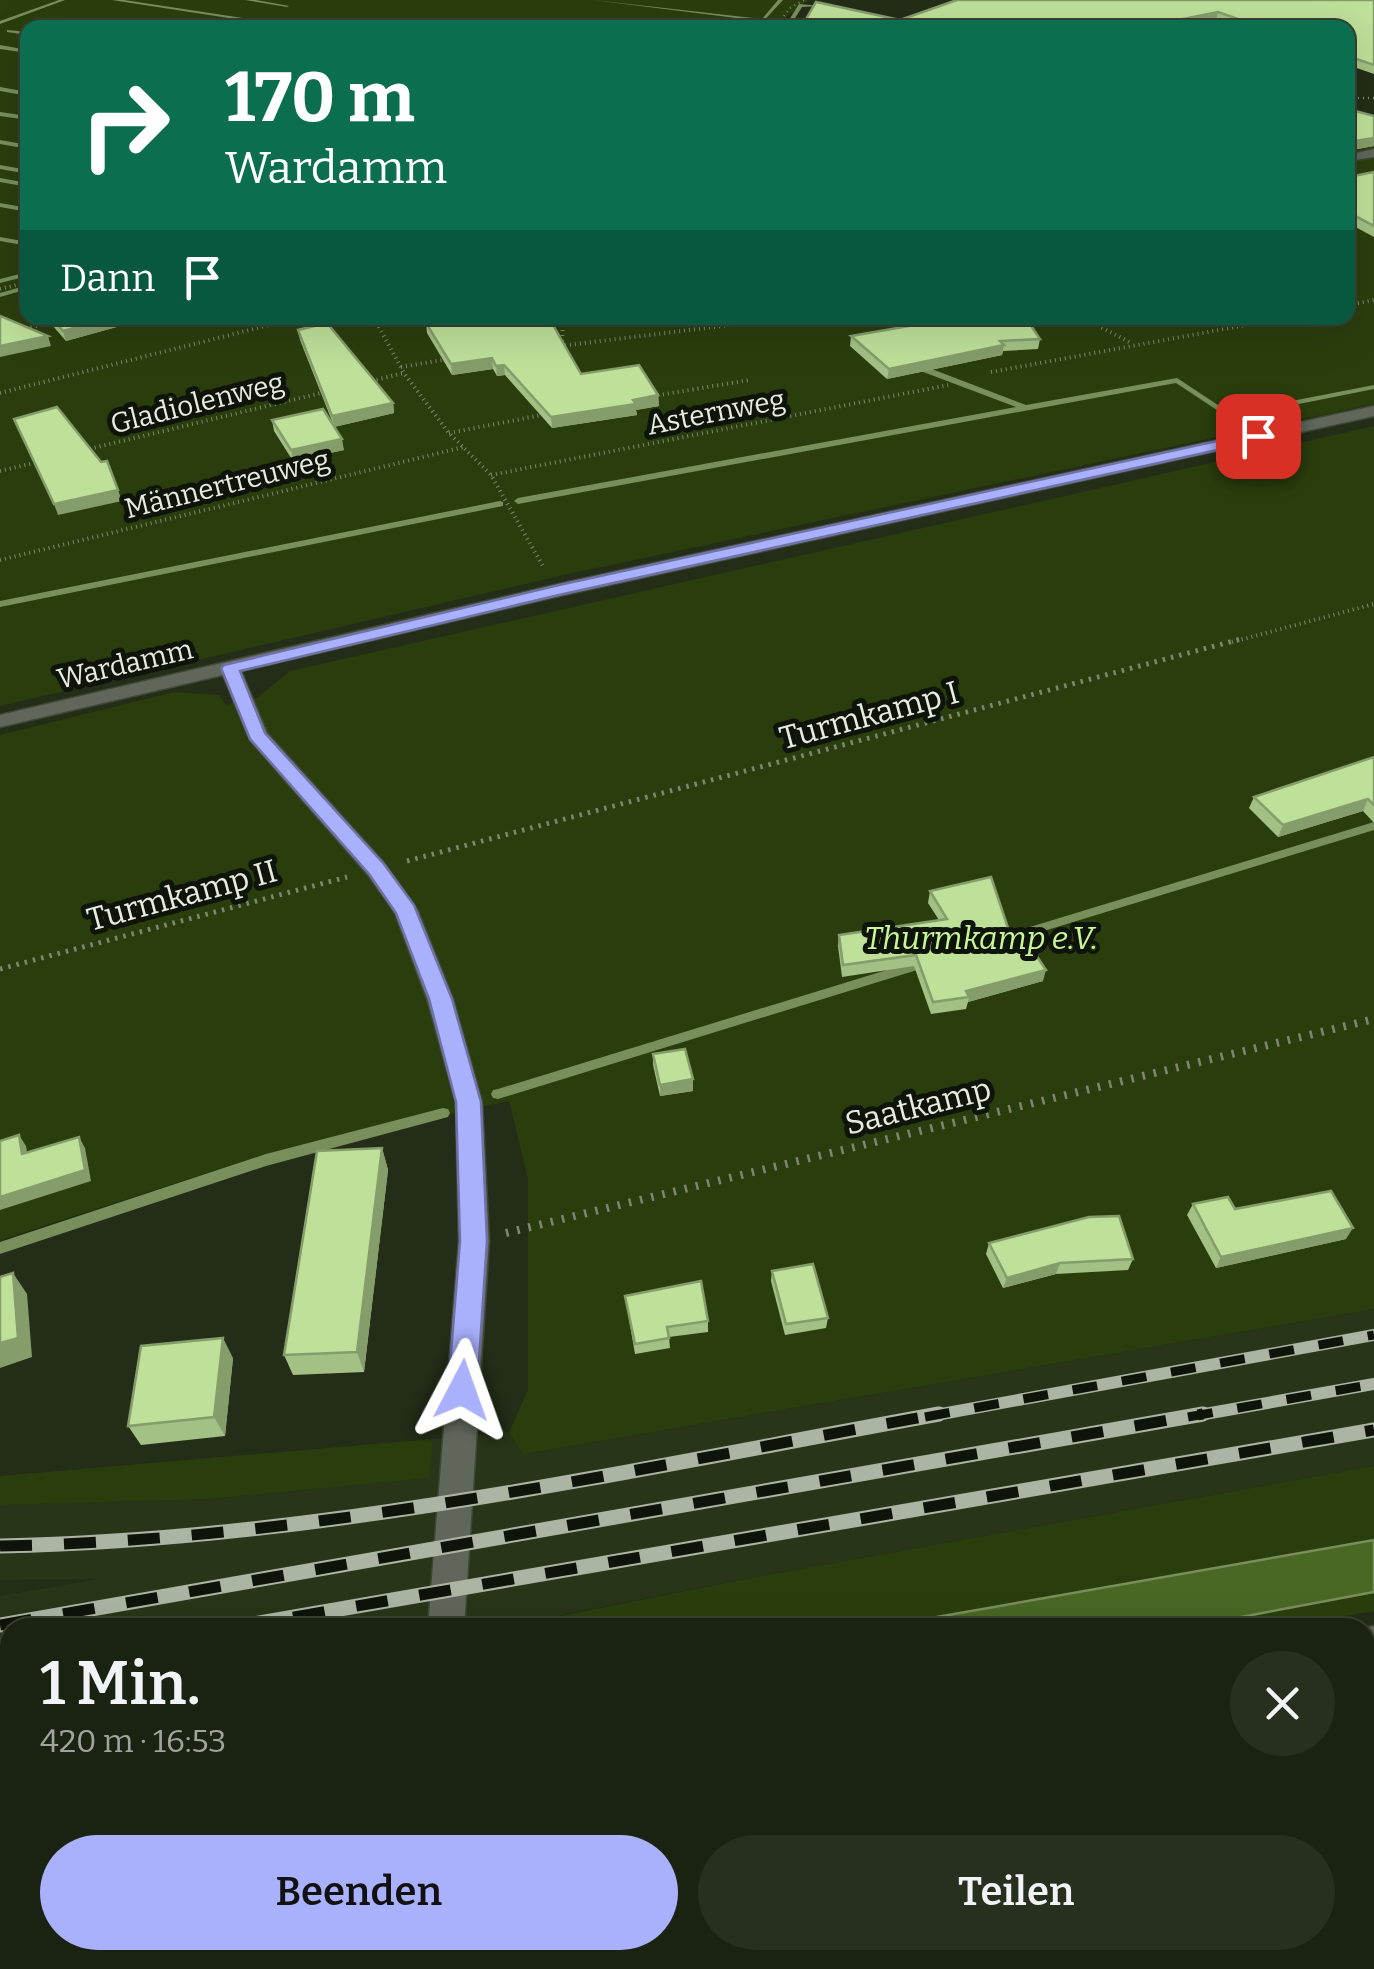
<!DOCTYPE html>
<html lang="de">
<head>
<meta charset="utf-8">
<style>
  :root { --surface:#1a2211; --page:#272f1f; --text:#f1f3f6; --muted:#9fa49f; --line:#383f31; --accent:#a9b0fc }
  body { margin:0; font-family:Bitter,serif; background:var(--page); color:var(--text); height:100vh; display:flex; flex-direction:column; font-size:38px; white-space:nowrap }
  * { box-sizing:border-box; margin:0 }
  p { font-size:32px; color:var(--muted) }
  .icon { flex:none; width:55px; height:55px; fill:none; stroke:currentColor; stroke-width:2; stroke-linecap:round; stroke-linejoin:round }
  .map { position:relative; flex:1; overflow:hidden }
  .panel { position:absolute; left:0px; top:1618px; width:1375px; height:352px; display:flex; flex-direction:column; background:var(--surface); border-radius:30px 30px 0 0; box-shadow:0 10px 40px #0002,0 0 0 2px var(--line) }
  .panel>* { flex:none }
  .banner { position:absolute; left:20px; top:20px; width:1335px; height:305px; border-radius:20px; box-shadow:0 10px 40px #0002,0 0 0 2px var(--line); background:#0b6e4f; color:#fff; overflow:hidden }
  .pin { position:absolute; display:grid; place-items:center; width:85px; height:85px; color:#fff; margin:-42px; border-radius:20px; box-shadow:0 5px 15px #0006 }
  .me { position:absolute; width:110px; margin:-55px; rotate:4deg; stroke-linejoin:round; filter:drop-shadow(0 0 8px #0008) }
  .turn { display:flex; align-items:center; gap:35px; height:210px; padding:0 40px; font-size:45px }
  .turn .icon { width:130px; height:130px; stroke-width:2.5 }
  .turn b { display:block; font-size:70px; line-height:85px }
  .then { display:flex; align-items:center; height:95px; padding:0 40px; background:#0003; gap:20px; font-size:38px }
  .round { display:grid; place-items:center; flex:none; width:105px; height:105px; border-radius:52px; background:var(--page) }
  .head { display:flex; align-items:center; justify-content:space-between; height:170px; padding:0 40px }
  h1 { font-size:60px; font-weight:600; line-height:75px }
  .button { display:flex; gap:20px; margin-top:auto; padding:20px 40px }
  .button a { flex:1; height:115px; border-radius:60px; background:var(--accent); color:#111; font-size:40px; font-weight:600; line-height:115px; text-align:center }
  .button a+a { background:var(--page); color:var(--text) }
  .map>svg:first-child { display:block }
  .built { fill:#283518 }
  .green { fill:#2a3e0d }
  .water { fill:#4a6724; stroke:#788f5c; stroke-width:2.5 }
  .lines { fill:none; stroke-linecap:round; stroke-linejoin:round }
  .stream { fill:#788f5c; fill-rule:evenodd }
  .minor-casing { stroke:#3e4833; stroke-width:3 }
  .path-far3 { stroke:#7d8673; stroke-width:2.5; stroke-dasharray:1 4; stroke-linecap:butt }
  .path-far2 { stroke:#7d8673; stroke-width:4; stroke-dasharray:1 4; stroke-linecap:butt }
  .path-far1 { stroke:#7d8673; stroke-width:5; stroke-dasharray:2.5 6; stroke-linecap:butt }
  .path { stroke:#7d8673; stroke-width:8; stroke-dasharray:2.5 9; stroke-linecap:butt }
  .minor { fill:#60665a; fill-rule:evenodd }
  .rail-far1-casing { stroke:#acb4a3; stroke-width:12 }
  .rail-casing { stroke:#acb4a3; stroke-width:15 }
  .rail-far1 { stroke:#0f140a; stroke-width:9; stroke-dasharray:25; stroke-linecap:butt }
  .rail { stroke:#0f140a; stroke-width:11; stroke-dasharray:32; stroke-linecap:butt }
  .wall { fill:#a3c184 }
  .shaded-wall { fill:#859d6b }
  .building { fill:#bee099; stroke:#859d6b; stroke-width:2.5 }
  .route { fill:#a9b0fc; stroke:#6e72a4; stroke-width:2.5 }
  .labels { text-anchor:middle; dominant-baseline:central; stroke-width:10; stroke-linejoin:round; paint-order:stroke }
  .far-street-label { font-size:28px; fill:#e5edde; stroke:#0f140a }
  .street-label { font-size:32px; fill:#e5edde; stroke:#0f140a }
  .park-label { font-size:32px; font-style:italic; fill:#c9f697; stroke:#0f140a }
</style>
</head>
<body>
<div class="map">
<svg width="1374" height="1969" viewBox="0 0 1374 1969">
  <rect width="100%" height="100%" fill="#232d17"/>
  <polygon class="built" points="1374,1309 1374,1466 746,1579 500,1627 10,1628 10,1714 0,1719 0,1596 98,1579 0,1580 0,1505 209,1499 428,1478 433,1439 509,1432 523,1454"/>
  <g class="green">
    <polygon points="0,0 808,0 772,28 28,28 28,318 1348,318 1348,142 1374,145 1374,404 568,574 0,706"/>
    <polygon points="1374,426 1374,1309 523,1454 509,1432 528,1390 528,1179 509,1101 259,1156 0,1240 0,735 174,692 219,695 226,705 257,698 290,671"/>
    <polygon points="433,1439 429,1478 209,1499 0,1505 0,1476"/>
    <polygon points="1374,1466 1374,1540 880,1627 500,1628 746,1579"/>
    <polygon points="1374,1592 1374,1611 1284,1627 1188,1627"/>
    <polygon points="10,1714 10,1836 0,1833 0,1719"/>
  </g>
  <polygon class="water" points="1374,1540 1374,1592 1188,1627 880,1627"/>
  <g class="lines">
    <g class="stream">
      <polygon points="59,0 65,0 0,24 0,21"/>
      <polygon points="112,0 124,0 309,28 293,28"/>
      <polygon points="245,0 256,0 289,6 287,7"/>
      <polygon points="593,0 762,19 778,0 783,0 759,26 757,25 760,21"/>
      <polygon points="799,4 822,6 802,7 789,28 784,28"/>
      <polygon points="36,21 72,27 74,28 34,23"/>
      <polygon points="7,30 28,32 28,35 7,32"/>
      <polygon points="0,45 28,50 28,53 0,49"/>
      <polygon points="0,87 28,92 28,96 0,91"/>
      <polygon points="0,112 28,116 28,120 0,116"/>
      <polygon points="0,140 28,145 28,149 0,144"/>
      <polygon points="0,165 28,170 28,174 0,169"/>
      <polygon points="0,178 28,183 28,187 0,182"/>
      <polygon points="0,203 28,208 28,212 0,207"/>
      <polygon points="0,237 28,242 28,246 0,241"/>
      <polygon points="28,272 28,276 0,283 0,279"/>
      <polygon points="28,285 28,289 0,297 0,293"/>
      <polygon points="910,363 916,363 1026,405 1177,378 1230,413 1374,385 1374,389 1229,418 1176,383 518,504 514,501 518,498 1016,407 910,367"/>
      <polygon points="500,501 503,502 503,506 0,607 0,601"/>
      <polygon points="1374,822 1374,830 998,945 992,941 994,938"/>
      <polygon points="926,958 930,960 932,963 930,966 498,1099 493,1098 491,1094 493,1090 498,1089"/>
      <polygon points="443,1108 448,1109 450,1113 448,1117 266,1166 0,1254 0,1242 266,1154"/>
    </g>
    <defs>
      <g id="minor">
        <polygon points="1374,149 1374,157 1348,161 1348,155"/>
        <polygon points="1374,406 1374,416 559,596 241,671 267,733 384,863 418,911 453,999 482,1102 489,1241 464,1628 428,1628 459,1241 456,1102 427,999 395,913 368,875 250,740 223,675 0,727 0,715 559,584"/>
        <polygon points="1374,1626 1374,1662 1365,1663 1364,1628"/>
        <polygon points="397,1960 437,1960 436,1969 396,1969"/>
      </g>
    </defs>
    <use href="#minor" class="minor-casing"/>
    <g class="path-far3">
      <polyline points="1200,20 1237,23"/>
      <polyline points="775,28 790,8 804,0"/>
      <polyline points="1348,98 1374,98"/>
    </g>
    <g class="path-far2">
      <polyline points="0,289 28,282"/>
      <polyline points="1348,305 1374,300"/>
      <polyline points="374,318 404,373 449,433 491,475 544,568"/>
      <polyline points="1084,318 1131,343"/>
      <polyline points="21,330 68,318"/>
      <polyline points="560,346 787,318"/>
      <polyline points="562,346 563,318"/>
      <polyline points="401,367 448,359"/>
      <polyline points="991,372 1284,318"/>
      <polyline points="367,382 404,373"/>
      <polyline points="0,393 297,318"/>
      <polyline points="653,396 750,380"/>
      <polyline points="449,433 547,414"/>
      <polyline points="85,450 325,392"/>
      <polyline points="0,471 38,462"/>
      <polyline points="491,475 948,385"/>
      <polyline points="0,560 464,447"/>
      <polyline points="1232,642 1374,604"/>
    </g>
    <g class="path-far1">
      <polyline points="407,861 1241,639"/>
      <polyline points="0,969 347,877"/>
    </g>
    <polyline class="path" points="506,1233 1374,1019"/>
    <use href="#minor" class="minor"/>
    <defs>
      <g id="rail-far1">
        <polyline points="925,1417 1374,1335"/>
        <polyline points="1188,1417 1374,1384"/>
      </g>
      <g id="rail">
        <path d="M0 1546C316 1540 629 1470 939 1414"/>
        <polyline points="0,1625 1203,1414"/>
        <polyline points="230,1628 1374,1430"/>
        <polyline points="0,1668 10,1666"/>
      </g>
    </defs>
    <use href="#rail-far1" class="rail-far1-casing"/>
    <use href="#rail" class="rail-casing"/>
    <use href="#rail-far1" class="rail-far1"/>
    <use href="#rail" class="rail"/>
  </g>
  <g class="wall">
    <polygon points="1374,0 1374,74 1348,65 1348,28 1238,28 1216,20 900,20"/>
    <polygon points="1348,109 1374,116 1374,146 1352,150 1348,148"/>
    <polygon points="1374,172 1374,237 1348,223 1348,177"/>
    <polygon points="46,318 149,318 66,341"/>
    <polygon points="431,318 549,318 581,374 658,395 659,406 636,410 637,415 552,428 505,375 497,376 493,369 452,375 427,333 426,323 434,322"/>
    <polygon points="975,318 1026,318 1040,339 1038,349 1003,351 1002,355 887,379 850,346 851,336 975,322"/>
    <polygon points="298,330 393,403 394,413 334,427 344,450 293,461 274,431 272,420 334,426 300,340"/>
    <polygon points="1374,757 1374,823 1363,811 1278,837 1249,808 1254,797"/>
    <polygon points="930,891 1011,937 1043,981 968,1002 966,1009 931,1014 914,966 842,977 838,946 839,935 939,920 928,903"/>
    <polygon points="653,1054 693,1079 693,1091 660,1096 653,1065"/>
    <polygon points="382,1148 388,1170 364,1372 293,1375 284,1355"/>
    <polygon points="1193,1204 1235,1209 1346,1239 1216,1268 1187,1215"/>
    <polygon points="989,1243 1133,1259 1128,1270 1056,1274 1003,1288 986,1254"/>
    <polygon points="772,1271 828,1318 826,1328 785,1335 771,1281"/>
    <polygon points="625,1296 708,1321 708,1332 669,1337 670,1348 635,1354"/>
    <polygon points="233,1358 225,1436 141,1445 128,1426"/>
    <polygon points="1374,1742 1374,1969 1314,1969 1310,1960 1365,1960"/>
    <polygon points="849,1960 1133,1960 1127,1961 1130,1969 851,1969"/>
    <polygon points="1207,1960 1224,1960 1208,1964"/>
  </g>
  <g class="shaded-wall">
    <polygon points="1218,12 1216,20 1177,28 1138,28"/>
    <polygon points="1374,138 1374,146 1352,150 1355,141"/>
    <polygon points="110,318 149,318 66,341 63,331"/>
    <polygon points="48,336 51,346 0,357 0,346"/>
    <polygon points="1004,345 1002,355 887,379 889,369"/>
    <polygon points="492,358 493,369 452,375 451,364"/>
    <polygon points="504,365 505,375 497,376 496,366"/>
    <polygon points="658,395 659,406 636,410 637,415 552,428 551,417"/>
    <polygon points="393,403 394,413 334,427 332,416"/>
    <polygon points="342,439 344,450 293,461 291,450"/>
    <polygon points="118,490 122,501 58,515 54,504"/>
    <polygon points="1368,799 1363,811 1278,837 1283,825"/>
    <polygon points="1046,970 1043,981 968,1002 969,997 966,991"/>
    <polygon points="693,1079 693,1091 660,1096 660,1085"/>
    <polygon points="19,1135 26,1146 29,1165 22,1154"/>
    <polygon points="79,1137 85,1148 91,1181 0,1210 0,1197"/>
    <polygon points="382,1148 388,1170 364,1372 357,1352"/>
    <polygon points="1353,1228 1346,1239 1216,1268 1221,1257"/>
    <polygon points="1060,1263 1056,1274 1003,1288 1007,1278"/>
    <polygon points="13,1273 27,1294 32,1357 0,1368 0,1343"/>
    <polygon points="223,1338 233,1358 225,1436 214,1417"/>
  </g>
  <g class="building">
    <polygon points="957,0 1374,0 1374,65 1348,56 1348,28 1264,28 1218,12 1138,28 801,28 816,2 900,20"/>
    <polygon points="1348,109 1374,116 1374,138 1355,141 1348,138"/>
    <polygon points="1374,172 1374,226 1348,212 1348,177"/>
    <polygon points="0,316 48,336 0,346"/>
    <polygon points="52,318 110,318 63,331"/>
    <polygon points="437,318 549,318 581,374 639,365 658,395 633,400 636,404 551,417 504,365 496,366 492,358 451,364 426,323 439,321"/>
    <polygon points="955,318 970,318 978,324 977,318 1026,318 1040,339 1000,341 1004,345 889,369 851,336"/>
    <polygon points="327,323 393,403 332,416 298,330"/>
    <polygon points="57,407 101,462 107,461 118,490 54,504 14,419"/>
    <polygon points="323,409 342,439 291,450 272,420"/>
    <polygon points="1374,757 1374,805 1368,799 1283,825 1254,797"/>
    <polygon points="991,877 1011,937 1022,934 1046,970 966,991 969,997 933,1002 916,955 843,965 839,935 947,919 930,891"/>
    <polygon points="685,1049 693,1079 660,1085 653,1054"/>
    <polygon points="19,1135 22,1154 79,1137 85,1170 0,1197 0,1141"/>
    <polygon points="382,1148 357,1352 284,1355 317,1151"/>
    <polygon points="1331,1191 1353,1228 1221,1257 1193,1204 1228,1197 1235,1209"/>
    <polygon points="1119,1216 1133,1259 1060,1263 1007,1278 989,1243 1089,1217"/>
    <polygon points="813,1264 828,1318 786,1324 772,1271"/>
    <polygon points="13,1273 18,1338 0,1343 0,1277"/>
    <polygon points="701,1281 708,1321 667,1327 669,1338 635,1344 625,1296"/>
    <polygon points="223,1338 214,1417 128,1426 141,1346"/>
    <polygon points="1374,1742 1374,1966 1363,1969 1335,1969 1331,1960 1365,1960 1365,1744"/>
    <polygon points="855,1960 1005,1960 1007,1969 857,1969"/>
    <polygon points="1013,1960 1127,1960 1130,1969 1015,1969"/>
  </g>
  <polygon class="route" points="1258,432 1263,433 1263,440 559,595 240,671 265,733 384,864 414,905 452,999 481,1102 487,1241 477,1390 473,1399 462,1403 452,1399 448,1390 460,1241 456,1102 429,999 396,913 369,874 250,739 221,668 224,665 559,585"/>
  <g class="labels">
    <g class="far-street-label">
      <text transform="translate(197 403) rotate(-14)">Gladiolenweg</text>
      <text transform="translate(716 412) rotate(-11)">Asternweg</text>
      <text transform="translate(227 484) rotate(-14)">Männertreuweg</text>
      <text transform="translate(125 664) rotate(-13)">Wardamm</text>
    </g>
    <g class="street-label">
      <text transform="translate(869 715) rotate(-15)">Turmkamp I</text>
      <text transform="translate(182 895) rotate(-15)">Turmkamp II</text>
      <text transform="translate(918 1106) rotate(-14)">Saatkamp</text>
    </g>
    <g class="park-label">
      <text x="981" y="938">Thurmkamp e.V.</text>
    </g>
  </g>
</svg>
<div class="pin" style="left:1258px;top:436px;background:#d93025"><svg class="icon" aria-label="arrive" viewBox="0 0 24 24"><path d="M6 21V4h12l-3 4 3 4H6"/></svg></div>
<svg class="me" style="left:462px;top:1390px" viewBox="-20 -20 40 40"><path d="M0-17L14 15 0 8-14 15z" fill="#a9b0fc" stroke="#fff" stroke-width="4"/></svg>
<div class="banner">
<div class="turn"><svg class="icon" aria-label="right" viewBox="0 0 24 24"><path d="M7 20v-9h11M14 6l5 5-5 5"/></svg><div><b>170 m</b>Wardamm</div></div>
<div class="then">Dann<svg class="icon" aria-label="arrive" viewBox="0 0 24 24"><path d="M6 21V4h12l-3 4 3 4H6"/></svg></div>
</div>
<section class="panel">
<div class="head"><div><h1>1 Min.</h1><p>420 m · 16:53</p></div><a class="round"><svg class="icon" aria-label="close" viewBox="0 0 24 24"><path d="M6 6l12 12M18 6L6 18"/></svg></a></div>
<div class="button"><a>Beenden</a><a>Teilen</a></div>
</section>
</div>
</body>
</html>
